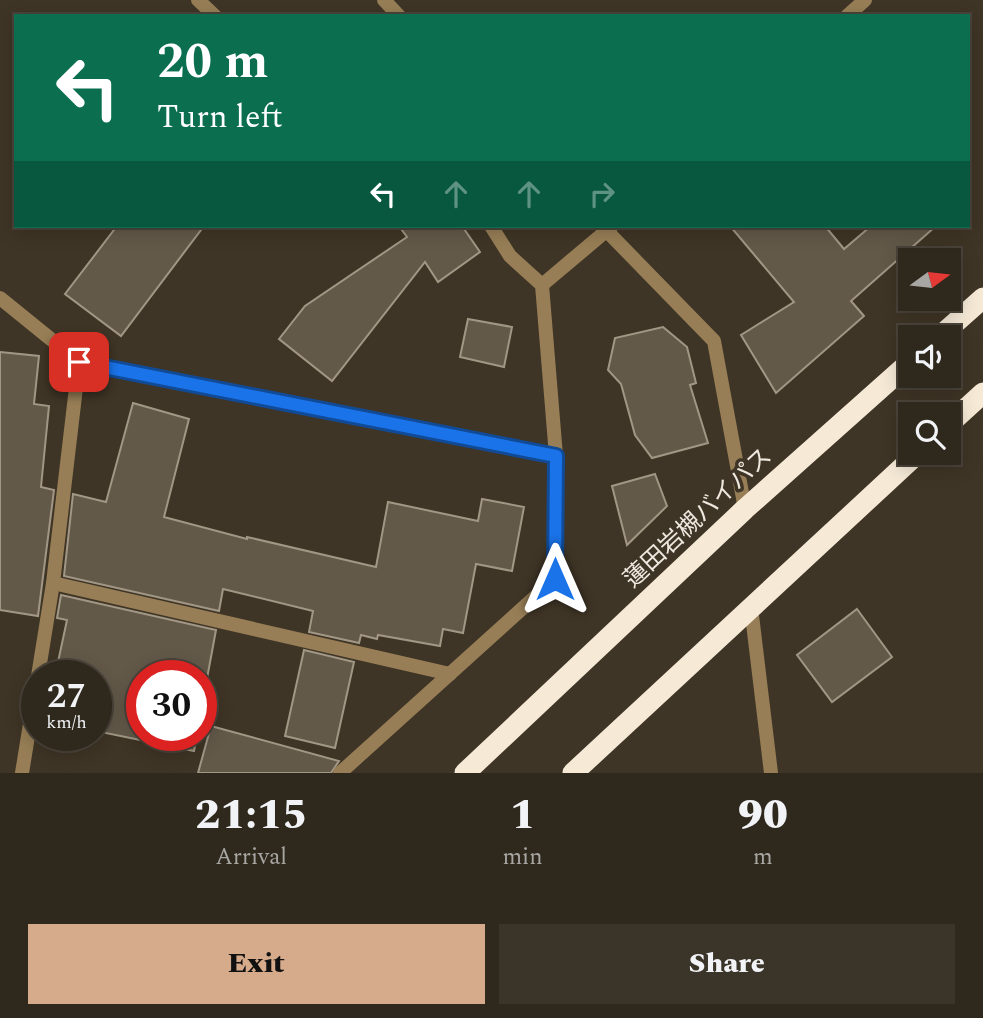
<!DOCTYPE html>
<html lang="en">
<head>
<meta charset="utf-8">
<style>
  :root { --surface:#2f281c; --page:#3b3429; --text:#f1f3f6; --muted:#a7a6a3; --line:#4a443b; --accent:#d6ab8b }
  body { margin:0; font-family:Spectral,"Noto Sans JP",serif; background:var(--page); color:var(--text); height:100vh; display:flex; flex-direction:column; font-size:26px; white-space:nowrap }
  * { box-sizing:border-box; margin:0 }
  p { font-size:23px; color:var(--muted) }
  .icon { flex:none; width:38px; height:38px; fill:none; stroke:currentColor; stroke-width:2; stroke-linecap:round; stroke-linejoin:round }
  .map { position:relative; height:773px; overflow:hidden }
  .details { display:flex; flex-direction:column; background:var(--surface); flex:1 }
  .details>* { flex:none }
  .top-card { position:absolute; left:14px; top:14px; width:956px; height:214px; border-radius:0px; box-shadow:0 4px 18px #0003,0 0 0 2px var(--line); background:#0b6e4f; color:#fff; overflow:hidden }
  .needle { width:46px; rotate:75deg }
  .controls { position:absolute; left:898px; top:248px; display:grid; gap:14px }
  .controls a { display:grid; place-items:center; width:63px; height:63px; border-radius:0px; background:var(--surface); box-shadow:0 4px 18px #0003,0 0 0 2px var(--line); font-size:35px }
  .speed { position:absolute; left:21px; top:660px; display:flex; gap:14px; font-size:35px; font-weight:700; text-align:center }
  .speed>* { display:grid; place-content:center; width:91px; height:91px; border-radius:50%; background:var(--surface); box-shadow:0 4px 18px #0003,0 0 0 2px var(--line); line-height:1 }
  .speed small { font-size:18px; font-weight:400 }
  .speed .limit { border:10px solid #d22; background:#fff; color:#111 }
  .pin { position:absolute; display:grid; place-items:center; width:60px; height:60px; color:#fff; margin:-30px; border-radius:14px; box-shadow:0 4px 10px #0006 }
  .me { position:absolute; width:77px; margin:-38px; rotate:0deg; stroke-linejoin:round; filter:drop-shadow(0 0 5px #0008) }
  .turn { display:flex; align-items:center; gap:24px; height:147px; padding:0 28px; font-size:32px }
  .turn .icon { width:91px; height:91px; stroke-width:2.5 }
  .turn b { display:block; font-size:49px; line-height:60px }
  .lanes { display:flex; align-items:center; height:66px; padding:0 28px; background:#0003; justify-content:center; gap:35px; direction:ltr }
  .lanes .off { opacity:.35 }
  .eta { display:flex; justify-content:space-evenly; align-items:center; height:119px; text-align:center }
  .eta b { font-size:42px; font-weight:800; line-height:49px }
  .action { display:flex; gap:14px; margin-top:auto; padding:14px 28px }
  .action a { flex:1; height:80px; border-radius:0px; background:var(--accent); color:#111; font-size:28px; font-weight:800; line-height:80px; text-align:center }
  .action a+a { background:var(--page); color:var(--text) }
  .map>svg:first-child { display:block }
  .building { fill:#635949; stroke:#a29785; stroke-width:2 }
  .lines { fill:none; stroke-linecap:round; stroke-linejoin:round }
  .street { stroke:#977e56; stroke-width:14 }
  .highway { stroke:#f6ead7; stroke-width:21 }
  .route-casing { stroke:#114b97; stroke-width:18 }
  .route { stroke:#1a73e8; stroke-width:12 }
  .labels { text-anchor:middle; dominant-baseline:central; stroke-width:7; stroke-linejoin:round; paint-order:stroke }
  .street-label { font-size:24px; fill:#efe9e0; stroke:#3f3526 }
</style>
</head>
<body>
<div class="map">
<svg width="983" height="773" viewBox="0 0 983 773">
  <rect width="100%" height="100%" fill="#3f3526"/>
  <g class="building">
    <polygon points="117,226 204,226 121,336 65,294"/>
    <polygon points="399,226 462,226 480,252 438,282 425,262 332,381 279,339 305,306 407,237"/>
    <polygon points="730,226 825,226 844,249 871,226 936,226 851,301 864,316 776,393 741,335 794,302"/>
    <polygon points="468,319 512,327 504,367 460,357"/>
    <polygon points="663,327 687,347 696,383 690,385 708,443 652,458 635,435 621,384 608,370 615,338"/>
    <polygon points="0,352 39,356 34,404 49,406 41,487 54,490 38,616 0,610"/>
    <polygon points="133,403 189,419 164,517 247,539 247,537 376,567 388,502 478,521 482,499 524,507 512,571 476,564 463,633 443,629 440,646 378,635 377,639 361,635 359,643 309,632 313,611 223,589 219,611 64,576 73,494 106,502"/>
    <polygon points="655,474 667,506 627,545 612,486"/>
    <polygon points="61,595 216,630 201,711 201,676 142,676 142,735 197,735 194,751 96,731 96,676 55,676 67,620 57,618"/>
    <polygon points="857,609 892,657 832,702 797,655"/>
    <polygon points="304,650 354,662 335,748 285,736"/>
    <polygon points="211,726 339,761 331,773 198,773"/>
  </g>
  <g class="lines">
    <g class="street">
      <polyline points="198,0 215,16"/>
      <polyline points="384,0 399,16"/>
      <polyline points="847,16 865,0"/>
      <polyline points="602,226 714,341 745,509"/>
      <polyline points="542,285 612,226"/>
      <polyline points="0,298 79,362 556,456"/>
      <polyline points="53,583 450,674"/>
      <polyline points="751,607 771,773"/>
      <polyline points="38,676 53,583 79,362"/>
      <polyline points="22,773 37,681"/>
      <polyline points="340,773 555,579 556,456 542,285 510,256 491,226"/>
    </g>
    <g class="highway">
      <polyline points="938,338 983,298"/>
      <polyline points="948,425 983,393"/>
      <polyline points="465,773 745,509 910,362"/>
      <polyline points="573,773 918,453"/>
    </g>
  </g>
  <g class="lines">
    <defs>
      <polyline id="route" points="79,362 556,456 555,579"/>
    </defs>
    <use href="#route" class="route-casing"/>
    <use href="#route" class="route"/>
  </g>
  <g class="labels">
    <g class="street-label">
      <text transform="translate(698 518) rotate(-43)">蓮田岩槻バイパス</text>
    </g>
  </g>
</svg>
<div class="controls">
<a><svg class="needle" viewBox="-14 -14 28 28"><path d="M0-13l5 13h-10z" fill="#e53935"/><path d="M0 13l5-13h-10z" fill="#a7a6a3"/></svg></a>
<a><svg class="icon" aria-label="sound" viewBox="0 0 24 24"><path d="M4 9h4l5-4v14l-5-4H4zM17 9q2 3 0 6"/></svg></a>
<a><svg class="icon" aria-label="search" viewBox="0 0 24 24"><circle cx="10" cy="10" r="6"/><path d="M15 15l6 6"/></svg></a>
</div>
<div class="speed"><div>27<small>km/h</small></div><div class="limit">30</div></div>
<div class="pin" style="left:79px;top:362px;background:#d93025"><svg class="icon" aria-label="arrive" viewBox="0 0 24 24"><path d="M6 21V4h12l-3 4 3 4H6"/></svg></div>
<svg class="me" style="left:555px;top:579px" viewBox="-20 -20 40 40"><path d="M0-17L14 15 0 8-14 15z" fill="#1a73e8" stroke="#fff" stroke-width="4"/></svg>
<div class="top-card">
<div class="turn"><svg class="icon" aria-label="left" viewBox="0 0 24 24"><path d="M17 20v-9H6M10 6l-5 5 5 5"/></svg><div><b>20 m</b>Turn left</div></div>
<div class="lanes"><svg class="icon" aria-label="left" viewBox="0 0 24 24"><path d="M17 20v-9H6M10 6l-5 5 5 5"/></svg><svg class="icon off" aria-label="ahead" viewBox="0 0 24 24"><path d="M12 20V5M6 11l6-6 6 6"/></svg><svg class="icon off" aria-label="ahead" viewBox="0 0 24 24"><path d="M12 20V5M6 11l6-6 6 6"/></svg><svg class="icon off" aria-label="right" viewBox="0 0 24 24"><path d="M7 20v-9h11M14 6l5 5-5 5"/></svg></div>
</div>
</div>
<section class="details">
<div class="eta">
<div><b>21:15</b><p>Arrival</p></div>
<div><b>1</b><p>min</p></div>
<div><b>90</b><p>m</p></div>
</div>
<div class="action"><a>Exit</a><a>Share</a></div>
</section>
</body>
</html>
